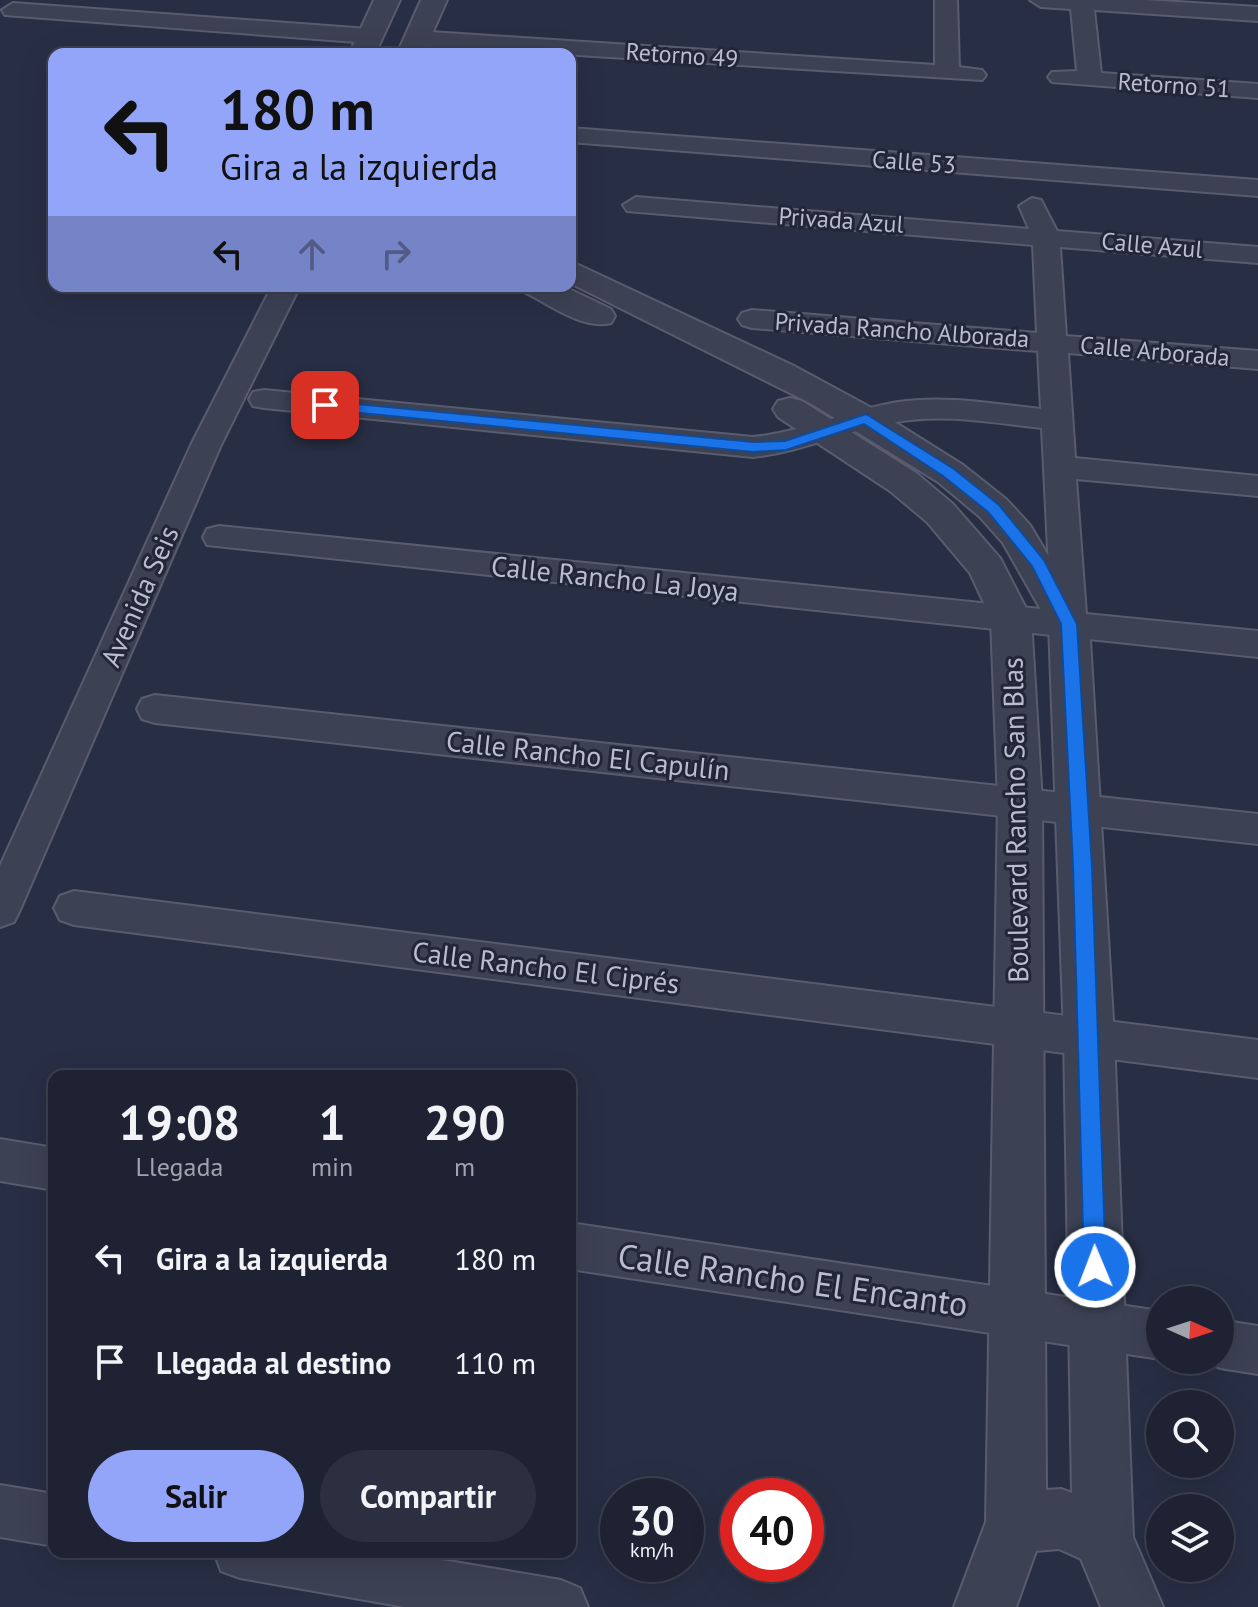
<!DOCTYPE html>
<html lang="es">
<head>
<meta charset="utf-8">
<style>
  :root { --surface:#1e2233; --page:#2b2f3f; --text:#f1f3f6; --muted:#a1a4ac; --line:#3c3f4e; --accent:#93a5f9 }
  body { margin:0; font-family:"PT Sans",sans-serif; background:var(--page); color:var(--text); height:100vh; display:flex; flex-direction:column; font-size:30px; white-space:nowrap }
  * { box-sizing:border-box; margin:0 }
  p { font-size:26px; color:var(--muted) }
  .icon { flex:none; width:44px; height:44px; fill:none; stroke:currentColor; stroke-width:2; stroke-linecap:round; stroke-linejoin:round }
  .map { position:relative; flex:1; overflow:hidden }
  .side { position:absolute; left:48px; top:1070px; width:528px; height:488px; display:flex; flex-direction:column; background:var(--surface); border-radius:16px; box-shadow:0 8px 32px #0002,0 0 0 2px var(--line) }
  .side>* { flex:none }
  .hud { position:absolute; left:48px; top:48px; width:528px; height:244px; border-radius:16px; box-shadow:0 8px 32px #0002,0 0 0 2px var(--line); background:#93a5f9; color:#111; overflow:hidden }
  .needle { width:52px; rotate:93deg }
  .controls { position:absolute; left:1146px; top:1286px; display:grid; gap:16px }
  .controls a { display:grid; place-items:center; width:88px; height:88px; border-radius:50%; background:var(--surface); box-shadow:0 8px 32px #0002,0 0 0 2px var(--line); font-size:40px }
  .speed { position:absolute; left:600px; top:1478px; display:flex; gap:16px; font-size:40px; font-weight:700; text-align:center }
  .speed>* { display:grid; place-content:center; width:104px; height:104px; border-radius:50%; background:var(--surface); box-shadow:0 8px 32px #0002,0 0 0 2px var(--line); line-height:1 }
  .speed small { font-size:20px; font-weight:400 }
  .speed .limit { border:12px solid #d22; background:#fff; color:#111 }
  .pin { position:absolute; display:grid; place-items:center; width:68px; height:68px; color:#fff; margin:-34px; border-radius:16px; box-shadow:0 4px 12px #0006 }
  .me { position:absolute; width:88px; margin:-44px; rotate:359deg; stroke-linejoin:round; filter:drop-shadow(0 0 6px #0008) }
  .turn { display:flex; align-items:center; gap:28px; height:168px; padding:0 40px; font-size:36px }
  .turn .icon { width:104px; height:104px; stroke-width:2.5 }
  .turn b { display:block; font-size:56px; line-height:68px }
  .lanes { display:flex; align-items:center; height:76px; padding:0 40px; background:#0003; justify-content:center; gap:40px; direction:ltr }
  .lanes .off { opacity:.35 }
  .eta { display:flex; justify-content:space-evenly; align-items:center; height:136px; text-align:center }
  .eta b { font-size:48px; font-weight:800; line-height:56px }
  .primary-button { display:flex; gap:16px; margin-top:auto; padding:16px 40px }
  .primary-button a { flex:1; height:92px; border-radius:48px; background:var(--accent); color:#111; font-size:32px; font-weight:800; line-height:92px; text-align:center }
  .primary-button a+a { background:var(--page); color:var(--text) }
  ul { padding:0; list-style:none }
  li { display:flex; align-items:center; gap:24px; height:104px; padding:0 40px }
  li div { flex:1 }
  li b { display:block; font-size:30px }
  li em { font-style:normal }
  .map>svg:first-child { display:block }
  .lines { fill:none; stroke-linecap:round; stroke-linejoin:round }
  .minor-casing { stroke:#585c6e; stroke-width:4 }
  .tertiary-casing { stroke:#585c6e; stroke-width:4 }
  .minor { fill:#3c4154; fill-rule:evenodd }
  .tertiary { fill:#3c4154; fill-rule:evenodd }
  .route { fill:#1a73e8; stroke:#114b97; stroke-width:2 }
  .labels { text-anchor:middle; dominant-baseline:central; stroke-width:6; stroke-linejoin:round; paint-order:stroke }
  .far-street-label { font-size:24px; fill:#babdcd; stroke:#212639 }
  .street-label { font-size:28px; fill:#babdcd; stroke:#212639 }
  .near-street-label { font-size:34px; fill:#babdcd; stroke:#212639 }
</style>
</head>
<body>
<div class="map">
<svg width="1258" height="1607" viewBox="0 0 1258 1607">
  <rect width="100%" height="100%" fill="#282e44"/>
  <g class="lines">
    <defs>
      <g id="minor">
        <polygon points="935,0 957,0 959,67 982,70 986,75 982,80 416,45 405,38 416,31 935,65"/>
        <polygon points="1030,0 1145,0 1258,7 1258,21 1094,10 1101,73 1258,84 1258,98 1052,82 1048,77 1052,72 1077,71 1071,9 1041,7"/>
        <polygon points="13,3 369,29 380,36 369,43 5,15 2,10"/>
        <polygon points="570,128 1258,180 1258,196 570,142"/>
        <path d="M636 197 1029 229 1019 206 1032 198 1041 200 1057 231 1258 247V263L1060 247 1066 336 1258 351V369L1068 353 1075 458 1258 476V496L1076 479 1086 614 1258 631V657L207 545 203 537 207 529 219 526 1051 610 1042 428C994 423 944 413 896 422 847 430 802 452 753 457L264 408 253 406 249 399 253 392 264 390 753 437C803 432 849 410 898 402 946 395 994 404 1041 409L1038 351 752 328 742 325 738 319 742 313 752 310 1037 333 1033 245 627 211 623 205Z"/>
        <polygon points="272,286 300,286 221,445 20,910 14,922 0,927 0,866 191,445"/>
        <polygon points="155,695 1258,814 1258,844 155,723 142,719 137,709 142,699"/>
        <polygon points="74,891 1258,1040 1258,1078 74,925 60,920 54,908 60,896"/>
        <polygon points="0,1139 54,1148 54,1190 0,1181"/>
        <polygon points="570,1223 1160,1311 1160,1359 570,1269"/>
        <polygon points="1220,1320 1258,1326 1258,1374 1220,1368 1203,1361 1220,1360"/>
        <polygon points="0,1485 54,1494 54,1546 0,1537"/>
        <polygon points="214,1552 395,1552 561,1580 580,1588 588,1607 405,1607 240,1578 221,1571"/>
      </g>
      <g id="tertiary">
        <polygon points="374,0 400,0 375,54 349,54"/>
        <polygon points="421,0 447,0 423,54 397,54"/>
        <polygon points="570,261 794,366 877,411 963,465 1006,499 1030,525 1089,624 1114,1036 1133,1537 1163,1607 1101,1607 1081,1559 1059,1549 1036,1551 1016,1607 954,1607 986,1522 998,802 991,618 970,573 927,522 890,491 778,417 773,409 778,401 790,398 802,401 916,473 953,504 1000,558 1031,618 1042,802 1046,1490 1061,1489 1072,1493 1064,1036 1049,624 1003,543 980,517 938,482 812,404 570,283"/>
        <path d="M521 286H563L611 309 615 316 611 323C583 330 550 305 526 293Z"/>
      </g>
    </defs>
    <use href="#minor" class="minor-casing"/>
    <use href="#tertiary" class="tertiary-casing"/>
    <use href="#minor" class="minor"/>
    <use href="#tertiary" class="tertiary"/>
  </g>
  <polygon class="route" points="325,401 753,442 785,441 866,414 954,469 999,505 1044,560 1077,624 1092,866 1106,1267 1103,1275 1095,1278 1087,1275 1084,1267 1073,866 1061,624 1032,566 988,512 943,476 864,424 786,450 753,452 320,409 320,402"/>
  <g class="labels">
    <g class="far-street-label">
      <text transform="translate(682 55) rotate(4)">Retorno 49</text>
      <text transform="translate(1174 85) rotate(4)">Retorno 51</text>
      <text transform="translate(914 162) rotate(4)">Calle 53</text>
      <text transform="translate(841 220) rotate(4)">Privada Azul</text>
      <text transform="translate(1152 245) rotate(5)">Calle Azul</text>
      <text transform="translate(902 330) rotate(4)">Privada Rancho Alborada</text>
      <text transform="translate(1155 351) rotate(5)">Calle Arborada</text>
    </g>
    <g class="street-label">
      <text transform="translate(615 578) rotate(6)">Calle Rancho La Joya</text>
      <text transform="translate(139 596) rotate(-66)">Avenida Seis</text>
      <text transform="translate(588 755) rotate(6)">Calle Rancho El Capulín</text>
      <text transform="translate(1015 820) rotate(-91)">Boulevard Rancho San Blas</text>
      <text transform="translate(546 967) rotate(7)">Calle Rancho El Ciprés</text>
    </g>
    <g class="near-street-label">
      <text transform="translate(793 1279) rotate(8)">Calle Rancho El Encanto</text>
    </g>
  </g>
</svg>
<div class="controls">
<a><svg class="needle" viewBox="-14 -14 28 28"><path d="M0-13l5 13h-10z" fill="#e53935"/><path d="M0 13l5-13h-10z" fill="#a1a4ac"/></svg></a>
<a><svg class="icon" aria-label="search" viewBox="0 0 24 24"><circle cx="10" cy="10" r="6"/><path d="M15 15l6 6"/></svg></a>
<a><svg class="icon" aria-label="layers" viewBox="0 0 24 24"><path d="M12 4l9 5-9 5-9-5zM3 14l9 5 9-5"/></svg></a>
</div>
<div class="speed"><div>30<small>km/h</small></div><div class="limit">40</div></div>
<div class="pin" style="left:325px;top:405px;background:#d93025"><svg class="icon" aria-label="arrive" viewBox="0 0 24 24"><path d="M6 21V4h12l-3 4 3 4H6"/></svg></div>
<svg class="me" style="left:1095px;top:1267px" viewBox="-20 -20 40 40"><circle r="17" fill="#1a73e8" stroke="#fff" stroke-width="3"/><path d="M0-11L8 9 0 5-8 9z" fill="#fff"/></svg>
<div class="hud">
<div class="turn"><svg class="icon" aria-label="left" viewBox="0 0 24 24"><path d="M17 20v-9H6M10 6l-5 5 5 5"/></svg><div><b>180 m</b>Gira a la izquierda</div></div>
<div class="lanes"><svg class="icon" aria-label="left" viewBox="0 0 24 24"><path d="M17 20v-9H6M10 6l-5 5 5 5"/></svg><svg class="icon off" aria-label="ahead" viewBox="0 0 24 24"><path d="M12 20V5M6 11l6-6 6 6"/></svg><svg class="icon off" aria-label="right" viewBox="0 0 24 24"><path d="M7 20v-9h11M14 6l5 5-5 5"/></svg></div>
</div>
<section class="side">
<div class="eta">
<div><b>19:08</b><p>Llegada</p></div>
<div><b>1</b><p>min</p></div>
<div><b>290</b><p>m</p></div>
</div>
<ul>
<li><svg class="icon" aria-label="left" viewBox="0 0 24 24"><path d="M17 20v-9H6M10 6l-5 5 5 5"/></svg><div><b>Gira a la izquierda</b></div><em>180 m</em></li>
<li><svg class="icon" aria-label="arrive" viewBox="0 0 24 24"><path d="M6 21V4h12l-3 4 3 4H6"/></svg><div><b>Llegada al destino</b></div><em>110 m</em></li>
</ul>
<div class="primary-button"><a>Salir</a><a>Compartir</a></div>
</section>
</div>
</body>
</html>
